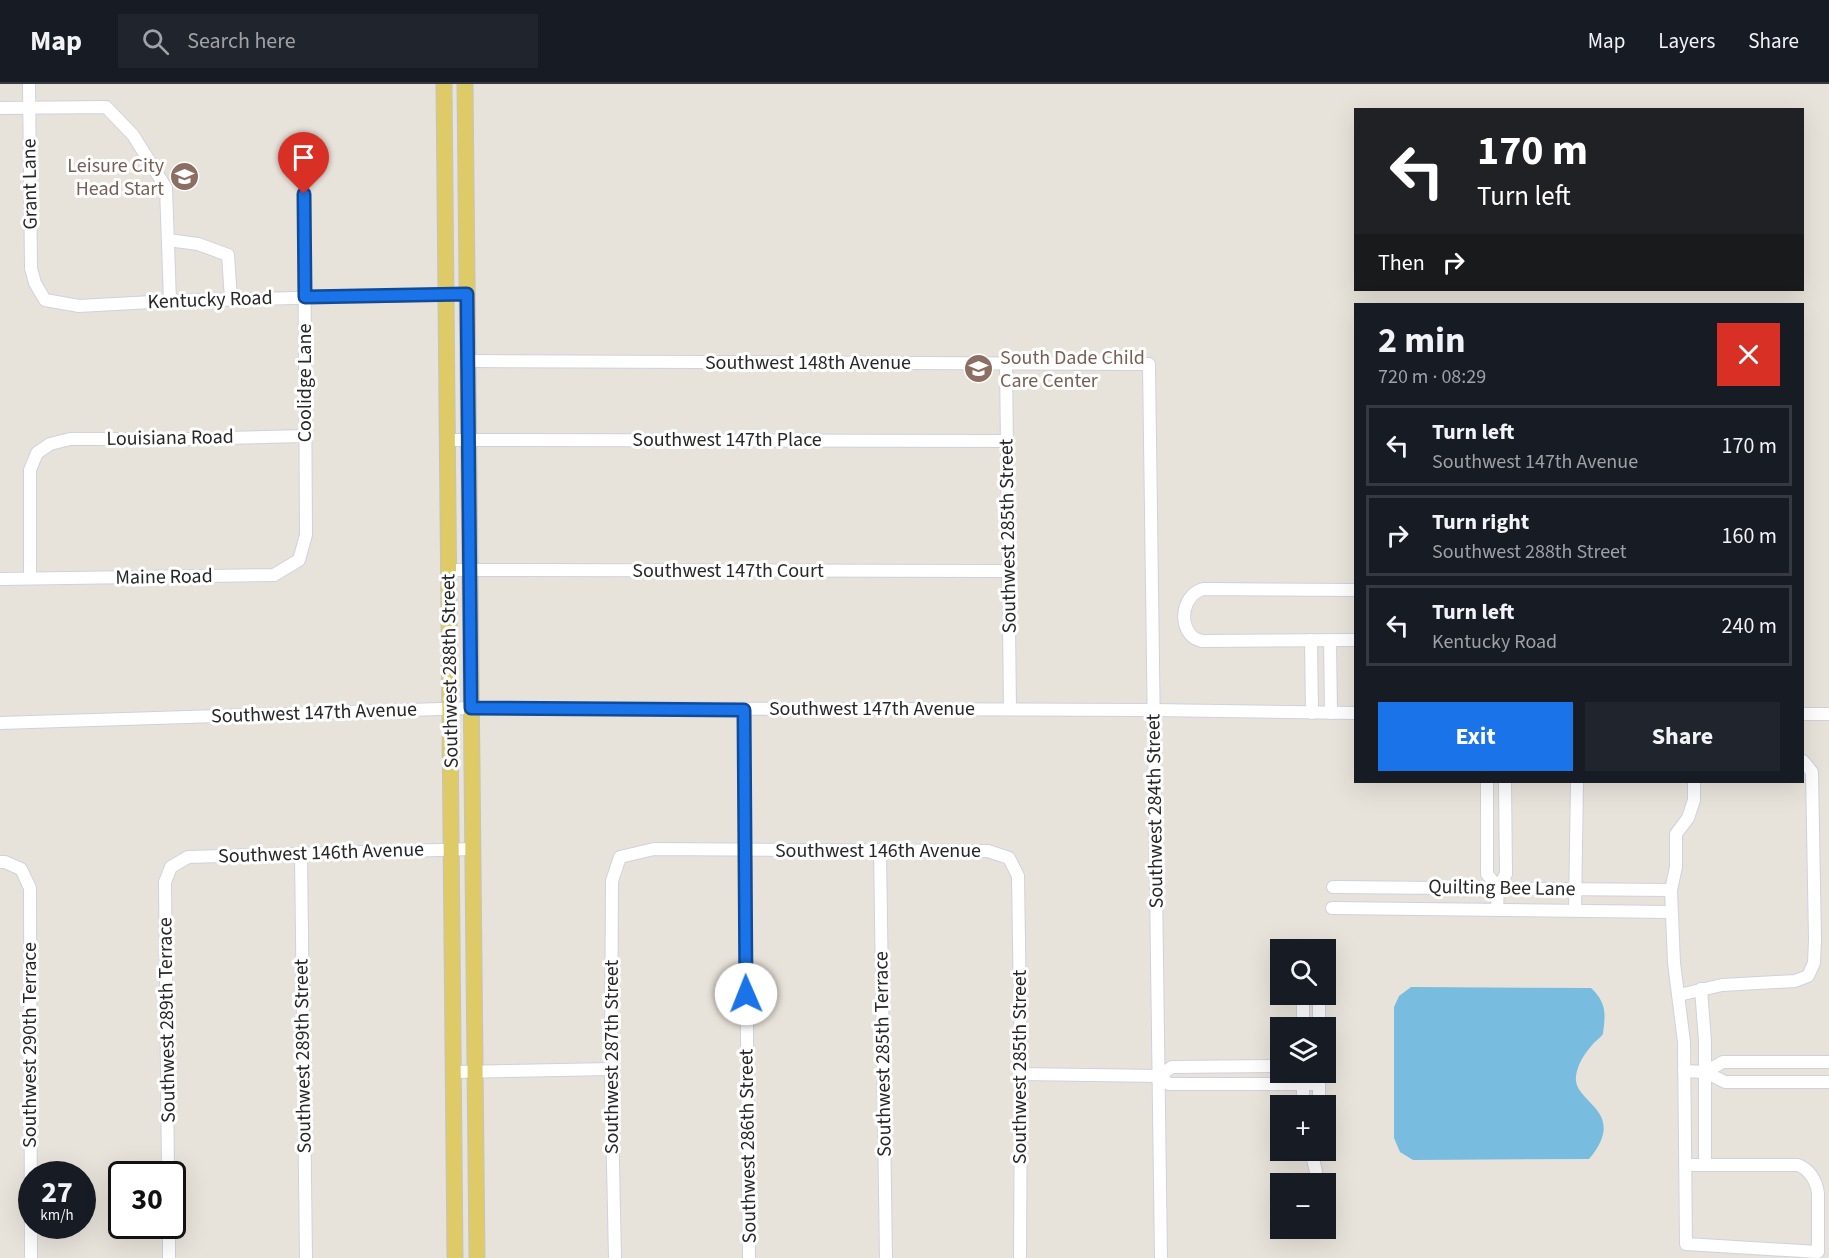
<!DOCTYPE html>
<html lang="en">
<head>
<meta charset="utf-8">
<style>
  :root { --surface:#171b24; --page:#20242c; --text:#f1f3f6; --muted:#9ea1a6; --line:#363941; --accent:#1a73e8 }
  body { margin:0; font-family:"Source Sans 3",sans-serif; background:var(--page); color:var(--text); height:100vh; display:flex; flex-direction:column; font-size:22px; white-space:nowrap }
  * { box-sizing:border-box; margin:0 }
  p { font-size:20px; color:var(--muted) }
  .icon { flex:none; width:33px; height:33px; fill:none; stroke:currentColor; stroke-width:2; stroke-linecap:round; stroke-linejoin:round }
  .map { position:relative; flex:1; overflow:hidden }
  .panel { position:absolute; left:1354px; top:219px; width:450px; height:480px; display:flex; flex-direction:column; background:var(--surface); border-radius:0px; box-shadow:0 6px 24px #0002 }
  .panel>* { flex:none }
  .banner { position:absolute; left:1354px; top:24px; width:450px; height:183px; border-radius:0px; box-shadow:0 6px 24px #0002; background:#202124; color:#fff; overflow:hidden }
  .controls { position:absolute; left:1270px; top:855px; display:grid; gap:12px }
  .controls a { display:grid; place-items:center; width:66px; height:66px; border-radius:0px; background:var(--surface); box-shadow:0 6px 24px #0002; font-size:30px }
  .speed { position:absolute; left:18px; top:1077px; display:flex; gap:12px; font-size:30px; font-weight:700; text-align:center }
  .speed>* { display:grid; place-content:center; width:78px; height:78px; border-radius:50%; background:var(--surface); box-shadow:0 6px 24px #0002; line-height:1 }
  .speed small { font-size:15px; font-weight:400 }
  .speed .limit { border:3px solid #111; border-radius:9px; background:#fff; color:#111 }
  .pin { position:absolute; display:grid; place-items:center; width:51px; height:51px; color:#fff; margin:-62px -26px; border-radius:50% 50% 50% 0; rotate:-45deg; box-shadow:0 0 6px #0007 }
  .pin .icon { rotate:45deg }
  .me { position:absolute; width:66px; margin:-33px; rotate:359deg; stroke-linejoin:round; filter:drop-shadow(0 0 4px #0008) }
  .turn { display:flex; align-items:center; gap:21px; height:126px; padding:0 24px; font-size:27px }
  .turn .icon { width:78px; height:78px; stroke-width:2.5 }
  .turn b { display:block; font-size:42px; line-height:51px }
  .then { display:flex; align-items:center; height:57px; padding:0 24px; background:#0003; gap:12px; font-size:22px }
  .round { display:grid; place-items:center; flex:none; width:63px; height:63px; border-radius:0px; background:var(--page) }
  .headline { display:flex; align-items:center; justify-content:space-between; height:102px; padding:0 24px }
  h1 { font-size:36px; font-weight:700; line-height:45px }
  .primary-button { display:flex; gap:12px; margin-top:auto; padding:12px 24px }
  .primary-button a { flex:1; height:69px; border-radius:0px; background:var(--accent); color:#fff; font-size:24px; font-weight:700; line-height:69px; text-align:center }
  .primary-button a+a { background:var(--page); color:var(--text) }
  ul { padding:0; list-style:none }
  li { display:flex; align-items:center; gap:18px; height:81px; margin:0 12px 9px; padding:0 12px; border:3px solid var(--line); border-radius:0px }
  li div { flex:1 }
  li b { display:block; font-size:22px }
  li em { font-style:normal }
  header { display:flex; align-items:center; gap:36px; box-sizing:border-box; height:84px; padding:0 30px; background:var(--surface); border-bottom:2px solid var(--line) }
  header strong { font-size:28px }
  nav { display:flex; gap:33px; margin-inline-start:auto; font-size:21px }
  .search { width:420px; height:54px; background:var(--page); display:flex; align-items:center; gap:15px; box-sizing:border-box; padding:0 21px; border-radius:0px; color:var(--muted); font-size:22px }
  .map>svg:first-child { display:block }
  .water { fill:#78bcdf }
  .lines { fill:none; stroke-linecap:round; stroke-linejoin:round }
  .minor-casing { stroke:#cfd1de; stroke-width:14 }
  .major-casing { stroke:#c3c3c3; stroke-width:17 }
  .minor { stroke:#fff; stroke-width:12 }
  .major { stroke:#decb68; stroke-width:15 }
  .route-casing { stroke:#114b97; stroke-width:15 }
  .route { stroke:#1a73e8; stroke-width:10 }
  .labels { text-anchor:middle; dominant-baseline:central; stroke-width:6; stroke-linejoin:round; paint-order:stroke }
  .education-label { font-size:20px; fill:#785e54; stroke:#fff; text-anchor:end }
  .street-label { font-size:20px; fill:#272727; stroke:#fff }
</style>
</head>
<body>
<header>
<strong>Map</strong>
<div class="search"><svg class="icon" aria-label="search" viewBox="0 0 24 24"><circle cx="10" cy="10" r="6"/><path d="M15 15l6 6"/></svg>Search here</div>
<nav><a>Map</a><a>Layers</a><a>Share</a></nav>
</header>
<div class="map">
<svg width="1829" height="1174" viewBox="0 0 1829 1174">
  <rect width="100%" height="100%" fill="#e8e3da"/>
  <path class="water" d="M1411 903 1591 904C1603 915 1606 925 1604 941 1604 942 1603 949 1603 950 1601 953 1596 957 1593 960 1585 969 1578 979 1576 992 1572 1019 1630 1026 1589 1075L1413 1076 1400 1068 1394 1054V923L1399 912Z"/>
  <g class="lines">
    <defs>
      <g id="minor">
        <polyline points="29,0 31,184 35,199 45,216 79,222 170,217 467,210"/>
        <polyline points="0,24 106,23 133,51 166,104 170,217"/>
        <polyline points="168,156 198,160 228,171 231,215"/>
        <polyline points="468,277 1149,280 1161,1174"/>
        <polyline points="1006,279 1010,625"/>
        <polyline points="447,356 1006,357"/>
        <polyline points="448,486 1008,487"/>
        <polyline points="30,494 30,386 37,369 50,360 70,355 185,355 305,352"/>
        <polyline points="0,495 274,491 299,476 306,451 304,110"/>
        <path d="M1356 506 1204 505C1184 509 1177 539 1193 553 1195 555 1199 556 1202 557L1356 556"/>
        <polyline points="1311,556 1312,629"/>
        <polyline points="1330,556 1331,629"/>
        <polyline points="744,625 749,1174"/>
        <polyline points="1803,630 1829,630"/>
        <polyline points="0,639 471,624 1153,626 1356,629"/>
        <polyline points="1487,698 1487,790 1498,804"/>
        <polyline points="880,766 886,1174"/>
        <polyline points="301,770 306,1174"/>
        <polyline points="0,778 5,778 21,785 30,804 31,1174"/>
        <polyline points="1333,803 1671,806"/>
        <polyline points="1332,824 1671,828"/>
        <polyline points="1497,826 1498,804 1506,790 1505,698"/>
        <polyline points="1575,826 1577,698"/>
        <polyline points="1701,905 1705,957 1705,1081"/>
        <polyline points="1679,911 1722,901 1795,897 1808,892 1814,879 1815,856 1812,688 1803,677"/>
        <polyline points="1303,944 1303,911"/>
        <polyline points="1319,944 1319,910"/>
        <polyline points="1684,987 1705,988 1725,998 1829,998"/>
        <polyline points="453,988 611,985"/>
        <polyline points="1303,988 1303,1022"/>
        <polyline points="1319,988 1319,1022"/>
        <polyline points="1705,988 1723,978 1829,978"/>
        <polyline points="1021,990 1159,992"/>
        <polyline points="1159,992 1169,1000 1319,1000"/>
        <polyline points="1159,992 1172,983 1281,982"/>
        <polyline points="1311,1066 1316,1088"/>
        <path d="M1685 1081H1798C1810 1086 1816 1096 1818 1109V1168L1686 1160 1684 958 1674 879 1671 806 1676 783V750L1688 734 1694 716V698"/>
        <polyline points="168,1090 165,798 171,783 188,773 473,765"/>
        <polyline points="169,1142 169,1174"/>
        <polyline points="615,1174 611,985 612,797 620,773 654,765 988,767 1009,774 1018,792 1021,990 1020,1174"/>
      </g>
      <g id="major">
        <polyline points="444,0 455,1174"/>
        <polyline points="465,0 477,1174"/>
      </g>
    </defs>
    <use href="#minor" class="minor-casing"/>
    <use href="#major" class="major-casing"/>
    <use href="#minor" class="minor"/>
    <use href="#major" class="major"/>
  </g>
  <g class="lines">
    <defs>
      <polyline id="route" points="304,110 305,213 467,210 471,624 744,626 746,910"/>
    </defs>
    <use href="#route" class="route-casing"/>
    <use href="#route" class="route"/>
  </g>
  <defs>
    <symbol id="school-disc" viewBox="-11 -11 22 22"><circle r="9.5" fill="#8d6e63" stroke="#fff"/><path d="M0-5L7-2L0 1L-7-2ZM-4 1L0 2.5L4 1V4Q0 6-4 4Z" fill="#fff"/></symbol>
  </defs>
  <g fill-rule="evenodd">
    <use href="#school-disc" x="168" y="76" width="33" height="33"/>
    <use href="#school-disc" x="962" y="268" width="33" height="33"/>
  </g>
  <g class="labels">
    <g class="education-label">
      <text x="164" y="82">Leisure City<tspan x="164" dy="23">Head Start</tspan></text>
      <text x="1000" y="274" text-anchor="start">South Dade Child<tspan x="1000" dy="23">Care Center</tspan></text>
    </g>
    <g class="street-label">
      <text transform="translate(30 100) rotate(-91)">Grant Lane</text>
      <text transform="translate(210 216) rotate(-2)">Kentucky Road</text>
      <text x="808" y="279">Southwest 148th Avenue</text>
      <text transform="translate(305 299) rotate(-90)">Coolidge Lane</text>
      <text transform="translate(170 354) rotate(-1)">Louisiana Road</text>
      <text x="727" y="356">Southwest 147th Place</text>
      <text transform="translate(1008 452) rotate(-91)">Southwest 285th Street</text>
      <text x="728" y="487">Southwest 147th Court</text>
      <text transform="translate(164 493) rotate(-1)">Maine Road</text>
      <text transform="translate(450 587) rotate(-91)">Southwest 288th Street</text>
      <text x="872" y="625">Southwest 147th Avenue</text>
      <text transform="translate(314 629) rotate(-2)">Southwest 147th Avenue</text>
      <text transform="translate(1155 727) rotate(-91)">Southwest 284th Street</text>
      <text x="878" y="767">Southwest 146th Avenue</text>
      <text transform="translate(321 769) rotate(-2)">Southwest 146th Avenue</text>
      <text transform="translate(1502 804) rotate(1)">Quilting Bee Lane</text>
      <text transform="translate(167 936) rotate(-91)">Southwest 289th Terrace</text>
      <text transform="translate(30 961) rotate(-90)">Southwest 290th Terrace</text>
      <text transform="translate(883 970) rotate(-91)">Southwest 285th Terrace</text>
      <text transform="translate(303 972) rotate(-91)">Southwest 289th Street</text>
      <text transform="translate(612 973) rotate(-90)">Southwest 287th Street</text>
      <text transform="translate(1020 983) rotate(-90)">Southwest 285th Street</text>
      <text transform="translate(748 1062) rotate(-91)">Southwest 286th Street</text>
    </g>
  </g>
</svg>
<div class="controls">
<a><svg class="icon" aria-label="search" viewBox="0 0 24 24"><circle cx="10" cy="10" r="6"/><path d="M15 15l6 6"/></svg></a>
<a><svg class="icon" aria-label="layers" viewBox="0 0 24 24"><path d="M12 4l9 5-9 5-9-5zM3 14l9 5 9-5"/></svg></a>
<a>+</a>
<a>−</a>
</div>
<div class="speed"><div>27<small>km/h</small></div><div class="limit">30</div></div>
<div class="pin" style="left:304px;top:110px;background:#d93025"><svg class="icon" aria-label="arrive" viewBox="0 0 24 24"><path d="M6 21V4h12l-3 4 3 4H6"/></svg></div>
<svg class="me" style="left:746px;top:910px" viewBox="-20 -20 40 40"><circle r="19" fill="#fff"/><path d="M0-13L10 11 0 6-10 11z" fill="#1a73e8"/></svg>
<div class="banner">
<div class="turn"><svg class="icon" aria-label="left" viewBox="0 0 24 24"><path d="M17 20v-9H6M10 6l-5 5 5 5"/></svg><div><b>170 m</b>Turn left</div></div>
<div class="then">Then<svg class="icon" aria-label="right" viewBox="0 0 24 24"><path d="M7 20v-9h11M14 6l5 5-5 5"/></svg></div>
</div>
<section class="panel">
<div class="headline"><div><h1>2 min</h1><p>720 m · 08:29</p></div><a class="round" style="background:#d93025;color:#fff"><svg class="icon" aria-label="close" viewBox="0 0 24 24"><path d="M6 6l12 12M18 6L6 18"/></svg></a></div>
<ul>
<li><svg class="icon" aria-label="left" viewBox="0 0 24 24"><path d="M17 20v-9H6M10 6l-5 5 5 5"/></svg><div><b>Turn left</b><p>Southwest 147th Avenue</p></div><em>170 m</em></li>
<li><svg class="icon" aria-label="right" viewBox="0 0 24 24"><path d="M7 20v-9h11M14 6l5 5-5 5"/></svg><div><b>Turn right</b><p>Southwest 288th Street</p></div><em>160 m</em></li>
<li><svg class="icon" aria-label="left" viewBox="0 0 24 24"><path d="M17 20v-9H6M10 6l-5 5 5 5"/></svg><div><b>Turn left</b><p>Kentucky Road</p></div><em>240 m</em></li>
</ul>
<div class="primary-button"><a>Exit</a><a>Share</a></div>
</section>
</div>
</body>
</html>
